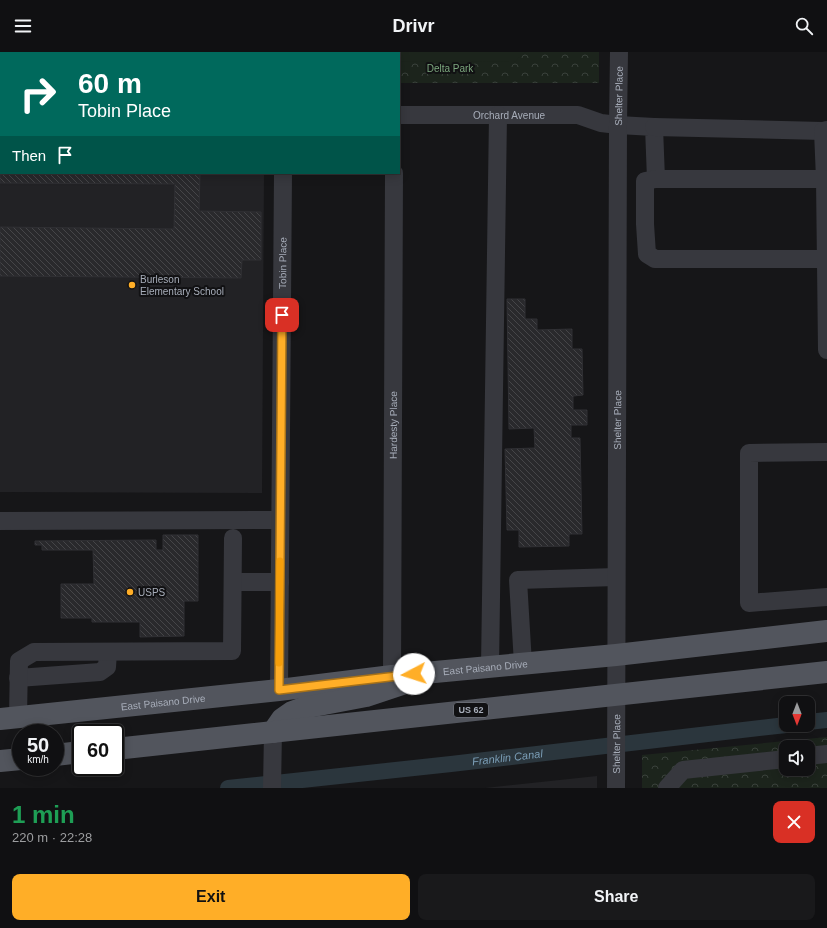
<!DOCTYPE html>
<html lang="en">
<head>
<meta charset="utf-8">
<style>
  :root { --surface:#101012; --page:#19191b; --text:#f1f3f6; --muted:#9c9d9f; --line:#303032; --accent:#ffae27 }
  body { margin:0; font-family:Arial,sans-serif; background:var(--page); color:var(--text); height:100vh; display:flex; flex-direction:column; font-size:15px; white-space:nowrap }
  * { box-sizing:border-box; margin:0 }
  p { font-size:13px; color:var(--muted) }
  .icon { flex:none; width:22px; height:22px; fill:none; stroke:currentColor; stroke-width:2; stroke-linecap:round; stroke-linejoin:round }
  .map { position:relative; height:736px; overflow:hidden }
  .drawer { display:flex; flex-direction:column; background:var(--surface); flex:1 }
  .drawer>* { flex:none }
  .hud { position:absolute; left:0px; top:0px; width:400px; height:122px; box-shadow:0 2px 10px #0003,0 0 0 1px var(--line); background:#00695c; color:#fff; overflow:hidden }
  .needle { width:26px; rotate:180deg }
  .controls { position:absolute; left:779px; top:644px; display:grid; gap:8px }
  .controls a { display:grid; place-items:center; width:36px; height:36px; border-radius:8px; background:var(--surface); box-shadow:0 2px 10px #0003,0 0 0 1px var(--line); font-size:20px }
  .speed { position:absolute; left:12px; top:672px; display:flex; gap:8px; font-size:20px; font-weight:700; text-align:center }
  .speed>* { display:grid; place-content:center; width:52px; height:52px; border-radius:50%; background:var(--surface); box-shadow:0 2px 10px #0003,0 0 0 1px var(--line); line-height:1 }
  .speed small { font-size:10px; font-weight:400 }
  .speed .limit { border:2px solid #111; border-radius:6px; background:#fff; color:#111 }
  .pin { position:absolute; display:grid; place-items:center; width:34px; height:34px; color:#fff; margin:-17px; border-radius:8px; box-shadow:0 2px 6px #0006 }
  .me { position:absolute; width:44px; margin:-22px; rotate:265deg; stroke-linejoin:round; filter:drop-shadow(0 0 3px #0008) }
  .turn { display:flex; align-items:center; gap:14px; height:84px; padding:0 12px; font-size:18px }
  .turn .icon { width:52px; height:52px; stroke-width:2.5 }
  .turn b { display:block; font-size:28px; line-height:34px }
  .then { display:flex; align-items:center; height:38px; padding:0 12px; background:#0003; gap:8px; font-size:15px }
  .round { display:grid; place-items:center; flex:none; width:42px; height:42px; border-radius:8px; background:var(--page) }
  .headline { display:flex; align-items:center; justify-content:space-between; height:68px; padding:0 12px }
  h1 { font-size:24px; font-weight:600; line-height:30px; color:#1e9e55 }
  .button { display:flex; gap:8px; margin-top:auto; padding:8px 12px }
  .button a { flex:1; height:46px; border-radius:8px; background:var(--accent); color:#111; font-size:16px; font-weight:600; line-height:46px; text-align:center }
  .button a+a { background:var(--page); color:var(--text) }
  header { display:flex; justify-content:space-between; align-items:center; height:52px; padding:0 12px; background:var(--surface); font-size:18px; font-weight:600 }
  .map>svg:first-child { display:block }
  .built { fill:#222225 }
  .park { fill:url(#park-crowns); fill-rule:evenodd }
  .pitch { fill:#1c241c }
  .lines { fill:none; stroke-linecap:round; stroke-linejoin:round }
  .canal { stroke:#2b363d; stroke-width:16 }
  .building { fill:url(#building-back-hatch); stroke:#303034 }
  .minor { stroke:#37383e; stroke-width:18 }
  .major { stroke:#52555d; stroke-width:22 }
  .route-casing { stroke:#a67119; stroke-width:10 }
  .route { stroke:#ffae27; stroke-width:7 }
  .slow { stroke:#f59e0b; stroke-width:7 }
  .poi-dot { fill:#ffae27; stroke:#111113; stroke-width:1.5 }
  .labels { text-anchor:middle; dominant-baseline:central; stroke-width:4; stroke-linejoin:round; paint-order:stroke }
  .shield { fill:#111113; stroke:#7a7e87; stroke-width:1 }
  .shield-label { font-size:9px; font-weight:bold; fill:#a7adb9 }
  .park-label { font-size:10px; fill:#7ca67d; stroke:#111113 }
  .street-label { font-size:10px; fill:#a7adb9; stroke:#111113 }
  .poi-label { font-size:10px; fill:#a7adb9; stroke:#111113; text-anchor:start }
  .water-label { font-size:11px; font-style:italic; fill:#7b9eb7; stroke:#111113 }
</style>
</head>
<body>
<header><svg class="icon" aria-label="menu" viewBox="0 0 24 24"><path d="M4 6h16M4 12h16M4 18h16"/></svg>Drivr<svg class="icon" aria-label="search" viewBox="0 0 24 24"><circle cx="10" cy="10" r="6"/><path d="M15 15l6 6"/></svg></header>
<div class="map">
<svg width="827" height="736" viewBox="0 0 827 736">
  <defs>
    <pattern id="park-crowns" width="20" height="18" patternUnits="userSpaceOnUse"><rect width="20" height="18" fill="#1c241c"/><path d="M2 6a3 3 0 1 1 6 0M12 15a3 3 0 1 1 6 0" fill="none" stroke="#3a413b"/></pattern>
    <pattern id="building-back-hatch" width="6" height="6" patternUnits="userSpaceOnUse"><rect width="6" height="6" fill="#29292c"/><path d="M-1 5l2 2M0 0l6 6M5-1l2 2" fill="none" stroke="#454548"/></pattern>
  </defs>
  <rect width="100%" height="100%" fill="#161618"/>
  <g class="built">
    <polygon points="0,1 1,121 264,121 262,441 0,440"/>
    <polygon points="597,724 597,736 485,736"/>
  </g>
  <g class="park">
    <polygon points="302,0 599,0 599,31 399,31 399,1"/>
    <path d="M827 685V736H642V703ZM786 695H808V717H786Z"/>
  </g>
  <polygon class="pitch" points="342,0 526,0 514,10 399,9 399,1 342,1"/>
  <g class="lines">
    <g class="canal">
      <polyline points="808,670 827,668"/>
      <path id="s1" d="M228 736 451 712 786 673"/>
    </g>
  </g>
  <g class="building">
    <polygon points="0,85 1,121 200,121 199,159 261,160 261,208 242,208 241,226 0,224 0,175 174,177 175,132 0,131"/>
    <polygon points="507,247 525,247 525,267 537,267 537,278 572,277 572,297 582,297 583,343 573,344 573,358 587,358 587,373 571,373 571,386 580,386 582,482 569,482 569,494 519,495 519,478 507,478 505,397 535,396 534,376 509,377"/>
    <polygon points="163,483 198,483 198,549 184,549 184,584 140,585 140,570 92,570 92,566 61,566 61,532 94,532 93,498 42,498 42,493 35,493 35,489 156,488 156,498 163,498"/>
  </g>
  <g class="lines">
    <g class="minor">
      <polyline points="279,0 279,1"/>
      <path id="s2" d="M399 63H578L601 71 618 73 654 75 656 127"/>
      <polyline points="654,75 823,79"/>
      <polyline points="827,78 823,79 825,127 827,298"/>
      <polyline points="825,127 656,127 645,129 645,172 647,202 655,207 826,207"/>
      <polyline points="827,400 749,401 749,551 827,545"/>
      <polyline points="0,469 280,468"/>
      <polyline points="233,530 280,530"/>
      <polyline points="523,612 518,528 616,525"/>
      <polyline points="490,615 498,63"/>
      <path id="s3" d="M392 624 394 121"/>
      <polyline points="18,626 100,620 107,615 108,600"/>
      <path id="s4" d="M279 638 283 121"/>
      <polyline points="18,665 19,609 34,600 232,599 233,486"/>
      <polyline points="808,704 827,702"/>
      <polyline points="272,736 273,680"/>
      <path id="s5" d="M616 736 618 73 619 0"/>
      <polyline points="667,736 683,718 786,707"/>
    </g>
    <g class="major">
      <path id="s6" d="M0 667 279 638 392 624 616 603 827 579"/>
      <polyline points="273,680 282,667 292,660 303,656 366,644 402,632"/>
      <polyline points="115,697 827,620"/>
      <polyline points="55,703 81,700"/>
      <polyline points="0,709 21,707"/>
    </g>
  </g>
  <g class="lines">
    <defs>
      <polyline id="route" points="282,263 279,638 414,622"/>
    </defs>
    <use href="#route" class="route-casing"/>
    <use href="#route" class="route"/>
    <polyline class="slow" points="279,611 280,509"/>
  </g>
  <g class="poi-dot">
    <circle cx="132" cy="233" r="4"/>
    <circle cx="130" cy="540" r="4"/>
  </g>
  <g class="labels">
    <rect class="shield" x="454" y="651" width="34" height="14" rx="3"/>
    <g class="shield-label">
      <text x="471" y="658">US 62</text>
    </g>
    <g class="park-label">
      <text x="450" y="16">Delta Park</text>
    </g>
    <g class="street-label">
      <text stroke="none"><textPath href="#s5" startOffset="692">Shelter Place</textPath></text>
      <text stroke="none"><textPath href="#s2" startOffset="110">Orchard Avenue</textPath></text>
      <text stroke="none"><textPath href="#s4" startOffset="427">Tobin Place</textPath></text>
      <text stroke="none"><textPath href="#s5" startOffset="368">Shelter Place</textPath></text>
      <text stroke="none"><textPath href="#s3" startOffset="251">Hardesty Place</textPath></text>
      <text stroke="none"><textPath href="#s6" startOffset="488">East Paisano Drive</textPath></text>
      <text stroke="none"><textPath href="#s6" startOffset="164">East Paisano Drive</textPath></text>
      <text stroke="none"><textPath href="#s5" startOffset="44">Shelter Place</textPath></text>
    </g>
    <g class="poi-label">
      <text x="140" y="227">Burleson<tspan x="140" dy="12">Elementary School</tspan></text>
      <text x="138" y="540">USPS</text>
    </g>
    <g class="water-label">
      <text stroke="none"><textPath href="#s1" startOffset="281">Franklin Canal</textPath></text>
    </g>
  </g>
</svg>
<div class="controls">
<a><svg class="needle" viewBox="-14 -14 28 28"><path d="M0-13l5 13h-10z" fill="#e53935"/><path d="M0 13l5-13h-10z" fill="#9c9d9f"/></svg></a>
<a><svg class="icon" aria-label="sound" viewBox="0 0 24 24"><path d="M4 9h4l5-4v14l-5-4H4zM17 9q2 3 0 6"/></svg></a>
</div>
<div class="speed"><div>50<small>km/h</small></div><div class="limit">60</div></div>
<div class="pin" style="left:282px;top:263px;background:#d93025"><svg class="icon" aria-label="arrive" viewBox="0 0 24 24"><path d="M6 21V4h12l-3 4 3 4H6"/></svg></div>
<svg class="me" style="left:414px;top:622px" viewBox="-20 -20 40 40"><circle r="19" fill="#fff"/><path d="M0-13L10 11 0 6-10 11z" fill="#ffae27"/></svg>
<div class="hud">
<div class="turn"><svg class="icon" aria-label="right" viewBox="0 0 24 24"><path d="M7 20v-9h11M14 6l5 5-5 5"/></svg><div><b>60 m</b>Tobin Place</div></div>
<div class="then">Then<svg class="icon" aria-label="arrive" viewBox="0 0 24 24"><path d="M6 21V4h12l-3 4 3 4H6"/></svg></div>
</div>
</div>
<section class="drawer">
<div class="headline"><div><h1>1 min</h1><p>220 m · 22:28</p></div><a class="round" style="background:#d93025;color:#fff"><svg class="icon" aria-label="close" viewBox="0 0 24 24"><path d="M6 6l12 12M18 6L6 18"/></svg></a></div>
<div class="button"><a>Exit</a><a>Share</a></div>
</section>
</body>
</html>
